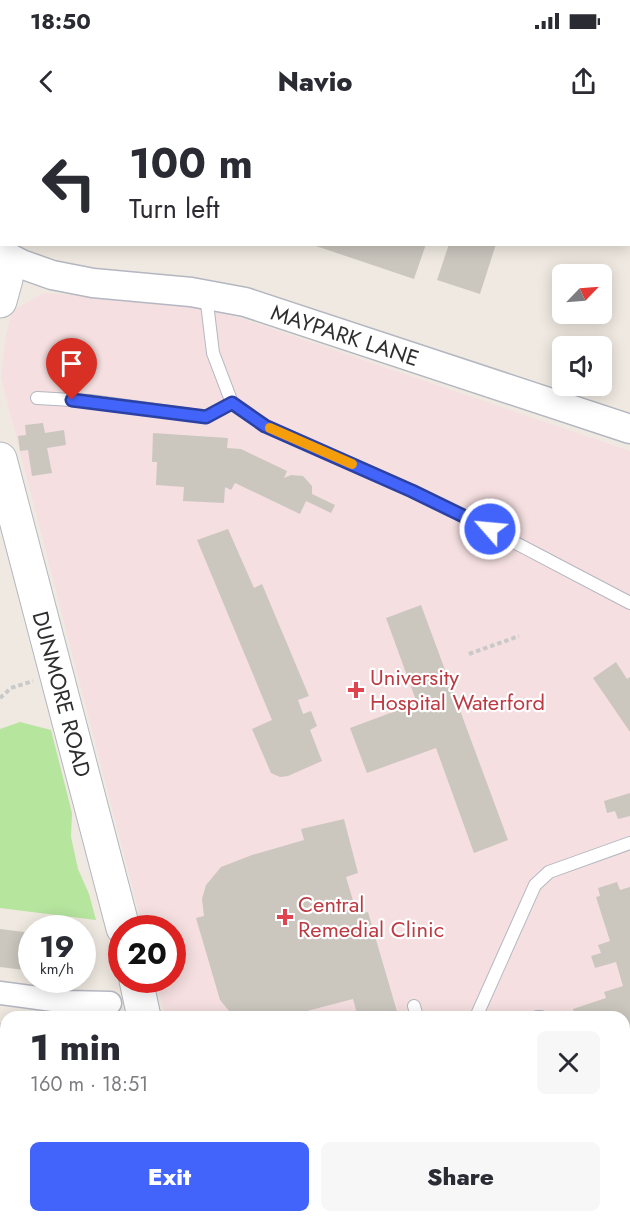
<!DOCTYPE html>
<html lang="en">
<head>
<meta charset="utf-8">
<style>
  :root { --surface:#fff; --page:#f7f7f7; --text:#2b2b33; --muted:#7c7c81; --accent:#4264fb }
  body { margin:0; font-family:Jost,sans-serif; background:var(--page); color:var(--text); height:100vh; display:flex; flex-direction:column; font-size:22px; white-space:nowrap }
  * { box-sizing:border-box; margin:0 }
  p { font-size:20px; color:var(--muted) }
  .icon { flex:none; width:33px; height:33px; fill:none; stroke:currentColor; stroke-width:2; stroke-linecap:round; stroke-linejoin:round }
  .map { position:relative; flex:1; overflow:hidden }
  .sheet { position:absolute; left:0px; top:891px; width:630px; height:212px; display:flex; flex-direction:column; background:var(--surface); border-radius:18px 18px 0 0; box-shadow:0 3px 15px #0003 }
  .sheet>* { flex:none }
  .guide { position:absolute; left:0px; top:0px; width:630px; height:126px; box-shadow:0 3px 15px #0003; background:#fff; color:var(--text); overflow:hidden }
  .needle { width:39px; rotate:65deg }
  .tools { position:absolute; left:552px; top:144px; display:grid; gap:12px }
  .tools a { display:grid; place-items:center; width:60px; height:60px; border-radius:9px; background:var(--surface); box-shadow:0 3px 15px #0003; font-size:30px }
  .speed { position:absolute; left:18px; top:795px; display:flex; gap:12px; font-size:30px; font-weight:700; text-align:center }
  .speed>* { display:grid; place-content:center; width:78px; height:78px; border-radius:50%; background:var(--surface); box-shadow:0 3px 15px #0003; line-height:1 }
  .speed small { font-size:15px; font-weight:400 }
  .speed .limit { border:9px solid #d22; background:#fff; color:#111 }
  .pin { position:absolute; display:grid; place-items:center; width:51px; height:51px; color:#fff; margin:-62px -26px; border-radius:50% 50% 50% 0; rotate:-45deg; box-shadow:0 0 6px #0007 }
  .pin .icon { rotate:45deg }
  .me { position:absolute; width:66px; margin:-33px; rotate:297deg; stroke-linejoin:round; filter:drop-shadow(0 0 4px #0008) }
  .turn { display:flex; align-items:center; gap:21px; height:126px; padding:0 30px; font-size:27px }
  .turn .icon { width:78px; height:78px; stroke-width:2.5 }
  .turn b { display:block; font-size:42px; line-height:51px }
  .round { display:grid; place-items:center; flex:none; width:63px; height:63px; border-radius:9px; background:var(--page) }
  .summary { display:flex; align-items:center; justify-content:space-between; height:102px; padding:0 30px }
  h1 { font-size:36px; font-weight:800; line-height:45px }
  .primary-button { display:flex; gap:12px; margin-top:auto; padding:12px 30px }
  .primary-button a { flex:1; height:69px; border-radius:9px; background:var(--accent); color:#fff; font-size:24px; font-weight:800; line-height:69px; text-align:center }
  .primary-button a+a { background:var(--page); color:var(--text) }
  .status { display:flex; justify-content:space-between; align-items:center; height:42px; padding:0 30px; background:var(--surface); direction:ltr }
  .status svg { height:16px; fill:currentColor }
  header { display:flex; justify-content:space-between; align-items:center; height:78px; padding:0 30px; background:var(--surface); font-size:27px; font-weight:800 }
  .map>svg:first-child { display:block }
  .medical { fill:#f5dfe0 }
  .green { fill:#b6e59e }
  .building { fill:#cbc7bf }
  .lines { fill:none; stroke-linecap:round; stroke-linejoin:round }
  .service-casing { stroke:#b4b7c1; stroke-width:14 }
  .minor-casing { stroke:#b4b7c1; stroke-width:25 }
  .tertiary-casing { stroke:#b4b7c1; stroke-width:31 }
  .secondary-casing { stroke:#b4b7c1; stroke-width:35 }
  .path { stroke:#c9c9c9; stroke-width:4; stroke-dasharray:4.5 3; stroke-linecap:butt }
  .service { stroke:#fff; stroke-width:12 }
  .minor { stroke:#fff; stroke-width:22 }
  .tertiary { stroke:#fff; stroke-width:28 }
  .secondary { stroke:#fff; stroke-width:33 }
  .route-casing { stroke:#2b41a3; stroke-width:15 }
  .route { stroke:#4264fb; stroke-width:10 }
  .slow { stroke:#f59e0b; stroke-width:10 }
  .health-dot { fill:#e0444e; stroke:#fff; stroke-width:2 }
  .labels { text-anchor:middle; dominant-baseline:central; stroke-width:4.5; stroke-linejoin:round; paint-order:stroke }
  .street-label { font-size:22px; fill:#2e2e2e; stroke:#fff }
  .health-label { font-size:22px; fill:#be3a42; stroke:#fff; text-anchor:start }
</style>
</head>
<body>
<div class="status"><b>18:50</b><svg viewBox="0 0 49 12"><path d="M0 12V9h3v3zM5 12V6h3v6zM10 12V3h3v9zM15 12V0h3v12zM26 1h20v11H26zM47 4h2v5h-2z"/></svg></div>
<header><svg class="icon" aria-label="back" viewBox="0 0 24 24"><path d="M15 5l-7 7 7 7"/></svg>Navio<svg class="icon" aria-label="share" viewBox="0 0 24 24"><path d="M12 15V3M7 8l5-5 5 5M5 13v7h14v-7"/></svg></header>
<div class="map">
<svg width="630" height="1102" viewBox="0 0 630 1102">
  <rect width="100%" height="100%" fill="#efe9e1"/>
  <polygon class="medical" points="44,173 166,182 237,197 630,331 630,1102 225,1102 225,1096 624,1096 624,897 166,897 156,860 172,860 172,808 143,808 1,257 6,216 12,191"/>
  <polygon class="green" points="20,602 51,610 72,693 71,717 78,749 89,774 96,800 0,788 0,609"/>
  <g class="building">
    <polygon points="310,124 426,124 414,159"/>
    <polygon points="449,124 496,124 480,174 437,160"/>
    <polygon points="43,303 45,313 64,310 66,325 47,328 52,353 32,356 28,330 20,331 18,316 26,315 25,305"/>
    <polygon points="153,313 228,318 227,328 241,329 287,351 284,358 291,355 303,356 312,366 312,374 335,385 331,393 306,381 300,394 235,363 231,370 225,367 224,383 183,381 184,367 156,365 157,342 152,342"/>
    <polygon points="228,409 254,468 262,464 309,576 298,580 303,594 311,591 317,606 310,610 322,641 288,656 280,657 271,653 252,609 272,600 197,420"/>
    <polygon points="421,485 508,720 474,733 436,628 367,653 350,608 417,583 386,498"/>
    <polygon points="616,542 627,559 630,557 630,612 593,558"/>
    <polygon points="630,673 630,696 618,699 615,691 607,693 604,681"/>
    <polygon points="344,699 358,753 346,757 357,794 368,792 398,895 391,897 358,897 353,879 284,897 234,897 220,880 196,798 204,796 202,779 206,765 221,747 252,735 304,720 301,709"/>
    <polygon points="617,762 620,770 630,767 630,973 624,975 624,897 575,897 573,889 606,878 604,872 623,866 616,842 595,848 591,836 601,833 598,825 610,821 596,777 600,776 598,768"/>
    <polygon points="0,809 32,813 32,851 0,847"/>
    <polygon points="0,903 6,904 6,942 0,941"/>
    <polygon points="630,988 630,1016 624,1018 624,1000 626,999 624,989"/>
    <polygon points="0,1049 6,1054 6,1088 0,1086"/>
    <polygon points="29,1096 61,1096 60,1102 28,1102"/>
    <polygon points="507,1096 592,1096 594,1102 492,1102"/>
  </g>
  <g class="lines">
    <defs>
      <g id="service">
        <polyline points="206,175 213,233 232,283"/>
        <polyline points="37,278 90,281 206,297 232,283 265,306 412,371 470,399 630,483"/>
        <polyline points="414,886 417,897"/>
        <polyline points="476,897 535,765 549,752 630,723"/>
        <polyline points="537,897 541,897"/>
        <polyline points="270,1096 271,1102"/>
      </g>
      <polyline id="minor" points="0,873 68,882 110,883"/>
      <polyline id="tertiary" points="0,133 21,144 52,155 93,163 191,172 245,182 630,309"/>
      <g id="secondary">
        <polyline points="0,138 6,159 0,181"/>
        <polyline points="0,339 123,808"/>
        <polyline points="136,860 144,897"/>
        <polyline points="0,1001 6,1002"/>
        <polyline points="187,1096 190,1102"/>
      </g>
    </defs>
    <use href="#service" class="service-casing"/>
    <use href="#minor" class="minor-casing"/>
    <use href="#tertiary" class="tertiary-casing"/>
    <use href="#secondary" class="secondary-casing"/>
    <g class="path">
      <polyline points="469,534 519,516"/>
      <polyline points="0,578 11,568 33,561"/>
    </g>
    <use href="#service" class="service"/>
    <use href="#minor" class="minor"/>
    <use href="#tertiary" class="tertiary"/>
    <use href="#secondary" class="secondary"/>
  </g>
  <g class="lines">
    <defs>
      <polyline id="route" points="72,280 206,297 232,283 265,306 412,371 490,409"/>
    </defs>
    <use href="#route" class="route-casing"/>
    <use href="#route" class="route"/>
    <polyline class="slow" points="270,308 352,344"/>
  </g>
  <g class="health-dot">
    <path d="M353 561h6v6h6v6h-6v6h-6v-6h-6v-6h6z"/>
    <path d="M282 788h6v6h6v6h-6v6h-6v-6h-6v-6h6z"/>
  </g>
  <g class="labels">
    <g class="street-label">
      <text transform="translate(345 215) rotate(18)">MAYPARK LANE</text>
      <text transform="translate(62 574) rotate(75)">DUNMORE ROAD</text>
    </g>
    <g class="health-label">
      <text x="370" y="557">University<tspan x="370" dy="25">Hospital Waterford</tspan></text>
      <text x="298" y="784">Central<tspan x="298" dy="25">Remedial Clinic</tspan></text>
    </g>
  </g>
</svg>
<div class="tools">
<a><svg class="needle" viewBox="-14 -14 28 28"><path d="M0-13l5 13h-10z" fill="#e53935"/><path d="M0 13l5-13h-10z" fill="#7c7c81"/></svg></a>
<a><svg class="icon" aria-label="sound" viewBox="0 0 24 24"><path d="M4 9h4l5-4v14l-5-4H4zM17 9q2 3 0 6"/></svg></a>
</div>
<div class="speed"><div>19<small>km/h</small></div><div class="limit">20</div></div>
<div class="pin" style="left:72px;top:280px;background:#d93025"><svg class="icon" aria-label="arrive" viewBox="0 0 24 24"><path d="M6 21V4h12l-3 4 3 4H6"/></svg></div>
<svg class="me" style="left:490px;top:409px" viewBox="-20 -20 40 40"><circle r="17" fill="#4264fb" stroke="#fff" stroke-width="3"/><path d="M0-11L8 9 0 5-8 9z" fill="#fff"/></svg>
<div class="guide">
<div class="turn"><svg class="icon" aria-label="left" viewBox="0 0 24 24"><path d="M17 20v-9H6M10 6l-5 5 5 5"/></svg><div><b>100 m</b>Turn left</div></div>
</div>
<section class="sheet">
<div class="summary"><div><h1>1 min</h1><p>160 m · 18:51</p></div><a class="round"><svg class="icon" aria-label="close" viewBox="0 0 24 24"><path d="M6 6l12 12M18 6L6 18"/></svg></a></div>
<div class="primary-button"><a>Exit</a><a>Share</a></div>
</section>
</div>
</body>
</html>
